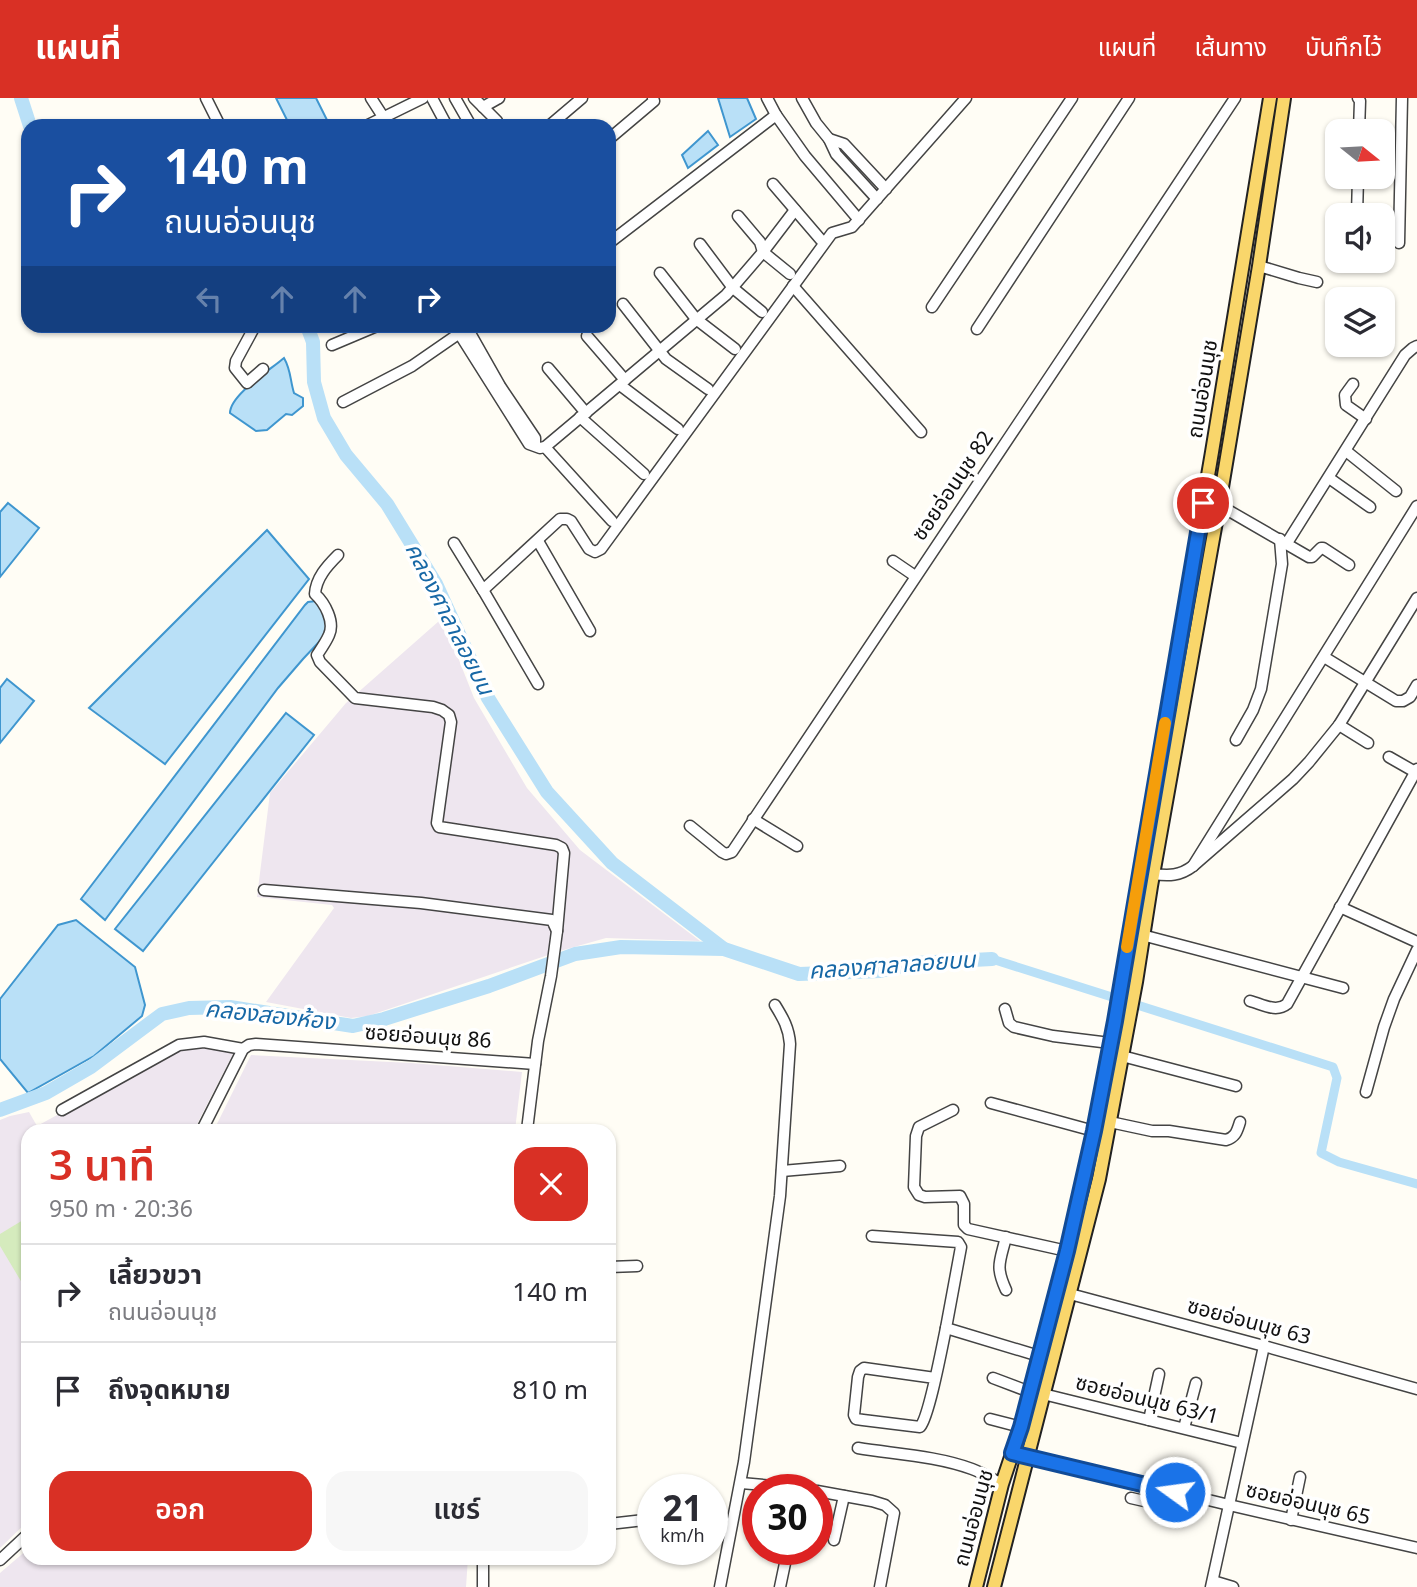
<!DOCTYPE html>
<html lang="th">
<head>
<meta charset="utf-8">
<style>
  :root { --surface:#fff; --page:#f7f7f7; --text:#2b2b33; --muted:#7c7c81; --line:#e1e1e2; --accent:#d93025 }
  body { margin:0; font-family:Georgia,"Noto Sans Thai",serif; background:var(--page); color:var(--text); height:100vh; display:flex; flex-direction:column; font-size:26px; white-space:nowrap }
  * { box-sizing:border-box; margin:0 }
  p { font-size:23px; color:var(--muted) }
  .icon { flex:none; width:38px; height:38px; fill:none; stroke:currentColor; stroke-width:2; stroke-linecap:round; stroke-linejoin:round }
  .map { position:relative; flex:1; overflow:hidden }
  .panel { position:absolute; left:21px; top:1026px; width:595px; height:441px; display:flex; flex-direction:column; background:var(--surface); border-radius:21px; box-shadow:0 2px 5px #0004 }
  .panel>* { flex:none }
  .top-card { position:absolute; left:21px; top:21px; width:595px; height:214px; border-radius:21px; box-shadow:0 2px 5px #0004; background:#1a4fa0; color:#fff; overflow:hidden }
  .needle { width:46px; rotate:108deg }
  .controls { position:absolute; left:1325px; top:21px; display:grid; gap:14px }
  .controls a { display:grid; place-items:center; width:70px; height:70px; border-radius:14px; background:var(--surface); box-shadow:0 2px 5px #0004; font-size:35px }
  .speed { position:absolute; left:637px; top:1376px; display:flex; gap:14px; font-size:35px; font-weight:700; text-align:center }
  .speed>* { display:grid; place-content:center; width:91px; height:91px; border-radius:50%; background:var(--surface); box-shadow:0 2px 5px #0004; line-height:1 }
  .speed small { font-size:18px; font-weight:400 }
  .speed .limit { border:10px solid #d22; background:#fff; color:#111 }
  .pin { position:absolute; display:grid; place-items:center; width:60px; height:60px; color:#fff; margin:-30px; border:4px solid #fff; border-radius:50%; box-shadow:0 2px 7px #0007 }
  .me { position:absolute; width:77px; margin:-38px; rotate:284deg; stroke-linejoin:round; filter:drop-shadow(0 0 5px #0008) }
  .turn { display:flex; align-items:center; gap:24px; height:147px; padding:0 28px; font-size:32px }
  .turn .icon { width:91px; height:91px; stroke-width:2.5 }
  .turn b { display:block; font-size:49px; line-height:60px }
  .lanes { display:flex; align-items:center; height:66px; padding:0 28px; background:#0003; justify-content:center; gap:35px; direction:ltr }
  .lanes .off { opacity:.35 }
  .round { display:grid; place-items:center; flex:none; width:74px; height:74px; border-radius:21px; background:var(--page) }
  .headline { display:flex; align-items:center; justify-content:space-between; height:119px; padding:0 28px }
  h1 { font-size:42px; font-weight:600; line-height:52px; color:var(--accent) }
  .button { display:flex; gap:14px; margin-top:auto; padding:14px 28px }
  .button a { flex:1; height:80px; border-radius:21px; background:var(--accent); color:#fff; font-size:28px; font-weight:600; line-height:80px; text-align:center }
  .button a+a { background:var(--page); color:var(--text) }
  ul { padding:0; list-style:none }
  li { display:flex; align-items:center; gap:21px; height:98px; padding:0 28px; border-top:2px solid var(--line) }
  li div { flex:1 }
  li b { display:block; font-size:26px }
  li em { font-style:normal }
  header { display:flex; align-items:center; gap:42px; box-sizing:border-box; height:98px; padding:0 35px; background:var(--accent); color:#fff }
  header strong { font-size:33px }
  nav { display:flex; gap:38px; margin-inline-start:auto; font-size:24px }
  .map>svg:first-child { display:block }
  .industrial { fill:#eee6ef }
  .green { fill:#d5ebbd }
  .water { fill:#b9e0f7; stroke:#3f96cf; stroke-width:2 }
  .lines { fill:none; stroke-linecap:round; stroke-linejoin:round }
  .canal { stroke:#b9e0f7; stroke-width:9 }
  .river { stroke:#b9e0f7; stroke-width:14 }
  .minor-casing { stroke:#444; stroke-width:13 }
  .major-casing { stroke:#222; stroke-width:16 }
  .minor { stroke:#fff; stroke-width:10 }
  .major { stroke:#f9d66b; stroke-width:12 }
  .route-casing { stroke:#114b97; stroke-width:18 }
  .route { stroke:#1a73e8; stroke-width:12 }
  .slow { stroke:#f59e0b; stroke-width:12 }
  .labels { text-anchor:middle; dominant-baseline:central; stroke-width:7; stroke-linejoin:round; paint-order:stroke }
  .street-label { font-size:21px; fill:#111; stroke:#fff }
  .water-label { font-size:23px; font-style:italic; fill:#1768a6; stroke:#fff }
</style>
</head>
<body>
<header>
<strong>แผนที่</strong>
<nav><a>แผนที่</a><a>เส้นทาง</a><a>บันทึกไว้</a></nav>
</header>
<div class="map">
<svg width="1417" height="1489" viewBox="0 0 1417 1489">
  <rect width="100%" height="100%" fill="#fffdf5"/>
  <g class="industrial">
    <polygon points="439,523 457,557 474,600 527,690 580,752 700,843 606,840 560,853 368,918 351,920 266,904 334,810 332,807 257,799 270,695 346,605"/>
    <polygon points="198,948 235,952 194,1032 28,1032 28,1423 0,1450 0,1022 10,1018 29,1014 37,1028 178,951"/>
    <polygon points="251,957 411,965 522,974 515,1032 214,1032"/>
    <polygon points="28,1451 28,1460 248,1460 256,1461 256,1460 468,1460 466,1489 0,1489 0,1475"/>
  </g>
  <polygon class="green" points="28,1119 28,1195 0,1148 0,1136"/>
  <g class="water">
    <polygon points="276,0 316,0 330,28 290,28"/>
    <polygon points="718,0 747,0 756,21 730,39"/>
    <polygon points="708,33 718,47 688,70 682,57"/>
    <path d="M284 260C291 272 290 282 294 295L303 300V308L292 317 286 316 267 332 256 333 230 315C230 297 270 272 284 260Z"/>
    <polygon points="8,405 39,430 0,479 0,414"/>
    <polygon points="267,432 309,481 165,666 89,610"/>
    <polygon points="316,503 334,528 303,561 278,590 105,822 81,801 305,507 308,504"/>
    <polygon points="7,581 34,603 0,645 0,590"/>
    <polygon points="286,615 314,637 143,853 115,831"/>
    <polygon points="76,822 135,869 145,907 142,918 94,958 28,995 0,961 0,901 58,827"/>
  </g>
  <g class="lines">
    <polyline class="canal" points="992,861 1333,969 1337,980 1321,1055 1339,1064 1417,1086"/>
    <g class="river">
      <polyline points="21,0 30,28"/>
      <polyline points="307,228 313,244 314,284 324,320 346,357 387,406 436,486 488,600 547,694 612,765 724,851 799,876 880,873 916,865 992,861"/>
      <polyline points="0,1012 46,995 91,969 162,916 189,910 230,909 353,928 384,921 489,888 575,856 621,849 724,851"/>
    </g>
    <defs>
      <g id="minor">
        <polyline points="206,0 220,28"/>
        <polyline points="371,0 389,28"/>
        <polyline points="432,0 447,28"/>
        <polyline points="455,0 471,28"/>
        <polyline points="474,0 497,23 498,28"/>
        <polyline points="767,0 776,17"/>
        <polyline points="802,0 816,25 829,41 836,56 877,101"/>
        <polyline points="1358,0 1360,3 1359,33"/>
        <polyline points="483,9 499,0"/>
        <polyline points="366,28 423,0"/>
        <polyline points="549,28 582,0"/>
        <polyline points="609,41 654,3 653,0"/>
        <polyline points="829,41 844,46 886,91"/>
        <polyline points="773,86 821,142"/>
        <polyline points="1357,117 1358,79"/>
        <polyline points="738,118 760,144 763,154 790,176"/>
        <polyline points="609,145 776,17 805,58 859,122"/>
        <polyline points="1399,145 1402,0"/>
        <polyline points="700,146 733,190 762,214"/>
        <polyline points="1259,168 1299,180 1317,184"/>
        <polyline points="660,175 696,221 735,251"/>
        <polyline points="793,188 921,334"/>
        <polyline points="623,206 666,261 708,291"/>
        <polyline points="932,209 1072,0"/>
        <polyline points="255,228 236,263 235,270 247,285 263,271"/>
        <polyline points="456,228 459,235 529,346 540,350 545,349 726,197 763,154 795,112"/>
        <polyline points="466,228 500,288 535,340 535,347"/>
        <polyline points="977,231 1129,0"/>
        <polyline points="587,238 625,282"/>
        <polyline points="332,247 377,228"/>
        <polyline points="548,270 586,315"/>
        <polyline points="1353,286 1345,297 1346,307 1366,321"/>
        <polyline points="620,287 678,331"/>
        <polyline points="343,304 412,268 467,230"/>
        <polyline points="580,319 644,376"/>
        <polyline points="545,349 612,423"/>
        <polyline points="1346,353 1396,393"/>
        <polyline points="1329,380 1370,409"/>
        <polyline points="1219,407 1309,459 1312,459 1321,450 1323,450 1349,467"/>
        <polyline points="538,443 590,533"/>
        <polyline points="454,445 483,492 560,421 567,421 571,423 589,451 595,454 601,451 832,135 852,129 966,0"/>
        <polyline points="1287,445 1405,257 1413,250 1417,248"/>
        <path d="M338 457C327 468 316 480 315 496 325 505 335 524 329 537 326 544 321 551 317 557L320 564 355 600 433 609 442 612 449 617 451 624 437 725 439 729 556 747 562 750 564 755 557 833"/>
        <polyline points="893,463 915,478"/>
        <polyline points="483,492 538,586"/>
        <polyline points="1324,559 1396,603 1403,603 1410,599 1417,587"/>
        <polyline points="1339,627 1368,645"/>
        <polyline points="1236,642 1253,612 1261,591 1282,466 1280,441"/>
        <polyline points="1389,659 1417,675"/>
        <polyline points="753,721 797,748"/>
        <polyline points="690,728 722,754 726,756 732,754 1123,169 1235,0"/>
        <polyline points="1193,768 1417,408"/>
        <path d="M1153 776C1169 778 1180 778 1193 768L1293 681 1309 664 1339 627 1417 500"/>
        <polyline points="264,792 421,805 552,822 557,833 551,878 538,943 527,1032"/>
        <polyline points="1340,809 1417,844"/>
        <polyline points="1142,837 1343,890"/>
        <path d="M1250 903C1262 906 1276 915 1287 906L1417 671"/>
        <polyline points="1005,911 1009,925 1014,929 1053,938 1110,945"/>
        <polyline points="1122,958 1236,988"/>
        <polyline points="1366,994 1384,929 1394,901 1417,852"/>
        <polyline points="991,1005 1094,1033"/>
        <polyline points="62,1012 179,947 204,944 243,951"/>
        <polyline points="953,1012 919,1029 916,1038 914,1089 919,1097 925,1099 960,1098 964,1106 964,1127 968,1131 1067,1153"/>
        <path d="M1110 1024 1152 1033H1169L1226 1042C1236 1039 1237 1033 1240 1024"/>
        <polyline points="202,1032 243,951 249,947 256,946 535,966"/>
        <polyline points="782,1073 840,1068"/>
        <polyline points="872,1138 958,1144 961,1149 946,1230 1039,1258"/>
        <path d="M1006 1139C1000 1164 995 1168 1006 1192"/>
        <polyline points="609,1169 637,1168"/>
        <polyline points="1070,1196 1264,1248 1417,1291"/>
        <path d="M935 1280 864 1270 860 1273 858 1279 854 1317 856 1321 863 1322 920 1329C929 1319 942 1249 946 1230"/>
        <polyline points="993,1280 1030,1294"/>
        <polyline points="1043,1296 1242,1345"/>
        <polyline points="990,1321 1021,1329"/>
        <polyline points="1149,1322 1159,1276"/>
        <polyline points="1184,1330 1196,1285"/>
        <path d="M858 1350C895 1356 937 1358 972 1371 983 1375 992 1381 1002 1386"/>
        <polyline points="1027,1358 1229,1407 1417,1450"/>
        <polyline points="741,1385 807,1391"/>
        <polyline points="817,1393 872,1403 885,1407 894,1415 880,1489"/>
        <polyline points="1131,1400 1162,1407"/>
        <polyline points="1291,1422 1300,1379"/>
        <polyline points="609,1426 653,1421"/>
        <polyline points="834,1442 844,1398"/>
        <polyline points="483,1460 483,1489"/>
        <polyline points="0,1462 28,1436"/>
        <polyline points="1213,1483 1233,1489"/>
        <path d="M720 1489 744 1364 780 1098 790 946C789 930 783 920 775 907"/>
        <polyline points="780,1489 788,1451"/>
        <polyline points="1211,1489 1264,1248"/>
      </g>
      <g id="major">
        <polyline points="976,1489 1002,1386 1021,1329 1067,1153 1094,1033 1115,923 1212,354 1270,0"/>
        <polyline points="994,1489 1099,1081 1136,884 1151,788 1219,407 1259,168 1284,0"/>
      </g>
    </defs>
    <use href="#minor" class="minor-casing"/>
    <use href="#major" class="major-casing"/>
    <use href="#minor" class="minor"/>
    <use href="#major" class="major"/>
  </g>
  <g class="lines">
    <defs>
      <polyline id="route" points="1175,1394 1012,1355 1021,1329 1067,1153 1094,1033 1115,923 1203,405"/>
    </defs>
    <use href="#route" class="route-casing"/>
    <use href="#route" class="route"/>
    <polyline class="slow" points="1127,849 1165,625"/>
  </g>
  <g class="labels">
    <g class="street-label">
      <text transform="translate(1203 291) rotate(-81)">ถนนอ่อนนุช</text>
      <text transform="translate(953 388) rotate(-56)">ซอยอ่อนนุช 82</text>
      <text transform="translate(428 939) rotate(4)">ซอยอ่อนนุช 86</text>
      <text transform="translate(1249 1224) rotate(15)">ซอยอ่อนนุช 63</text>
      <text transform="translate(1147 1302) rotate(14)">ซอยอ่อนนุช 63/1</text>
      <text transform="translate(1308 1406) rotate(13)">ซอยอ่อนนุช 65</text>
      <text transform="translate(974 1420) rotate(-75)">ถนนอ่อนนุช</text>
    </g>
    <g class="water-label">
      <text transform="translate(449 521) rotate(63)">คลองศาลาลอยบน</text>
      <text transform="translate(892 868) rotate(-4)">คลองศาลาลอยบน</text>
      <text transform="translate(270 918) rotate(6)">คลองสองห้อง</text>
    </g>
  </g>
</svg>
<div class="controls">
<a><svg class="needle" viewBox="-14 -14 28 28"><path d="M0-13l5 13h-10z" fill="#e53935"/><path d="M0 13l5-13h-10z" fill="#7c7c81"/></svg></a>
<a><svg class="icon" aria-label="sound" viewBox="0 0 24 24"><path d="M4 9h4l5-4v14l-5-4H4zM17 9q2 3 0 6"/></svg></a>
<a><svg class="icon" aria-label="layers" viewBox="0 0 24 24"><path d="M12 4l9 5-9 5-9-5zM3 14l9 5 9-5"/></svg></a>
</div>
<div class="speed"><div>21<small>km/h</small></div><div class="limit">30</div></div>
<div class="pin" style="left:1203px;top:405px;background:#d93025"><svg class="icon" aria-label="arrive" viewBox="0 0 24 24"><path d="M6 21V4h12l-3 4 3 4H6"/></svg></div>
<svg class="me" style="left:1175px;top:1394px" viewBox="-20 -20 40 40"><circle r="17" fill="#1a73e8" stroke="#fff" stroke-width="3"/><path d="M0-11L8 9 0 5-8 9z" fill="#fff"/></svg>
<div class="top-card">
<div class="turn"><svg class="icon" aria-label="right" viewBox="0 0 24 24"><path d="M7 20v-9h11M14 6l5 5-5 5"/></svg><div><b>140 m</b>ถนนอ่อนนุช</div></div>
<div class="lanes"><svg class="icon off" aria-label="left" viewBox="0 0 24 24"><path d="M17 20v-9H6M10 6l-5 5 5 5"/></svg><svg class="icon off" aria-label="ahead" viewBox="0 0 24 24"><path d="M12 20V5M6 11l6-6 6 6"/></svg><svg class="icon off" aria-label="ahead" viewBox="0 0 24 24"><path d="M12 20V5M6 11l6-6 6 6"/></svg><svg class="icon" aria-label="right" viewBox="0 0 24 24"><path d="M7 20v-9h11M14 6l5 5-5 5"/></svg></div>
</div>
<section class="panel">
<div class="headline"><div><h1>3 นาที</h1><p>950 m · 20:36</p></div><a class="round" style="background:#d93025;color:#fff"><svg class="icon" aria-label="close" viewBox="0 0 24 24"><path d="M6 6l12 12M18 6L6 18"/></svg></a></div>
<ul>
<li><svg class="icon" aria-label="right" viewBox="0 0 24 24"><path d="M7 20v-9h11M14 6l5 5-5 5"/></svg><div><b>เลี้ยวขวา</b><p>ถนนอ่อนนุช</p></div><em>140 m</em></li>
<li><svg class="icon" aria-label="arrive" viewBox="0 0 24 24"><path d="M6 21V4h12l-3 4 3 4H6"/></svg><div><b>ถึงจุดหมาย</b></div><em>810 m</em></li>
</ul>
<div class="button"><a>ออก</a><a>แชร์</a></div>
</section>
</div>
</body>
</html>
